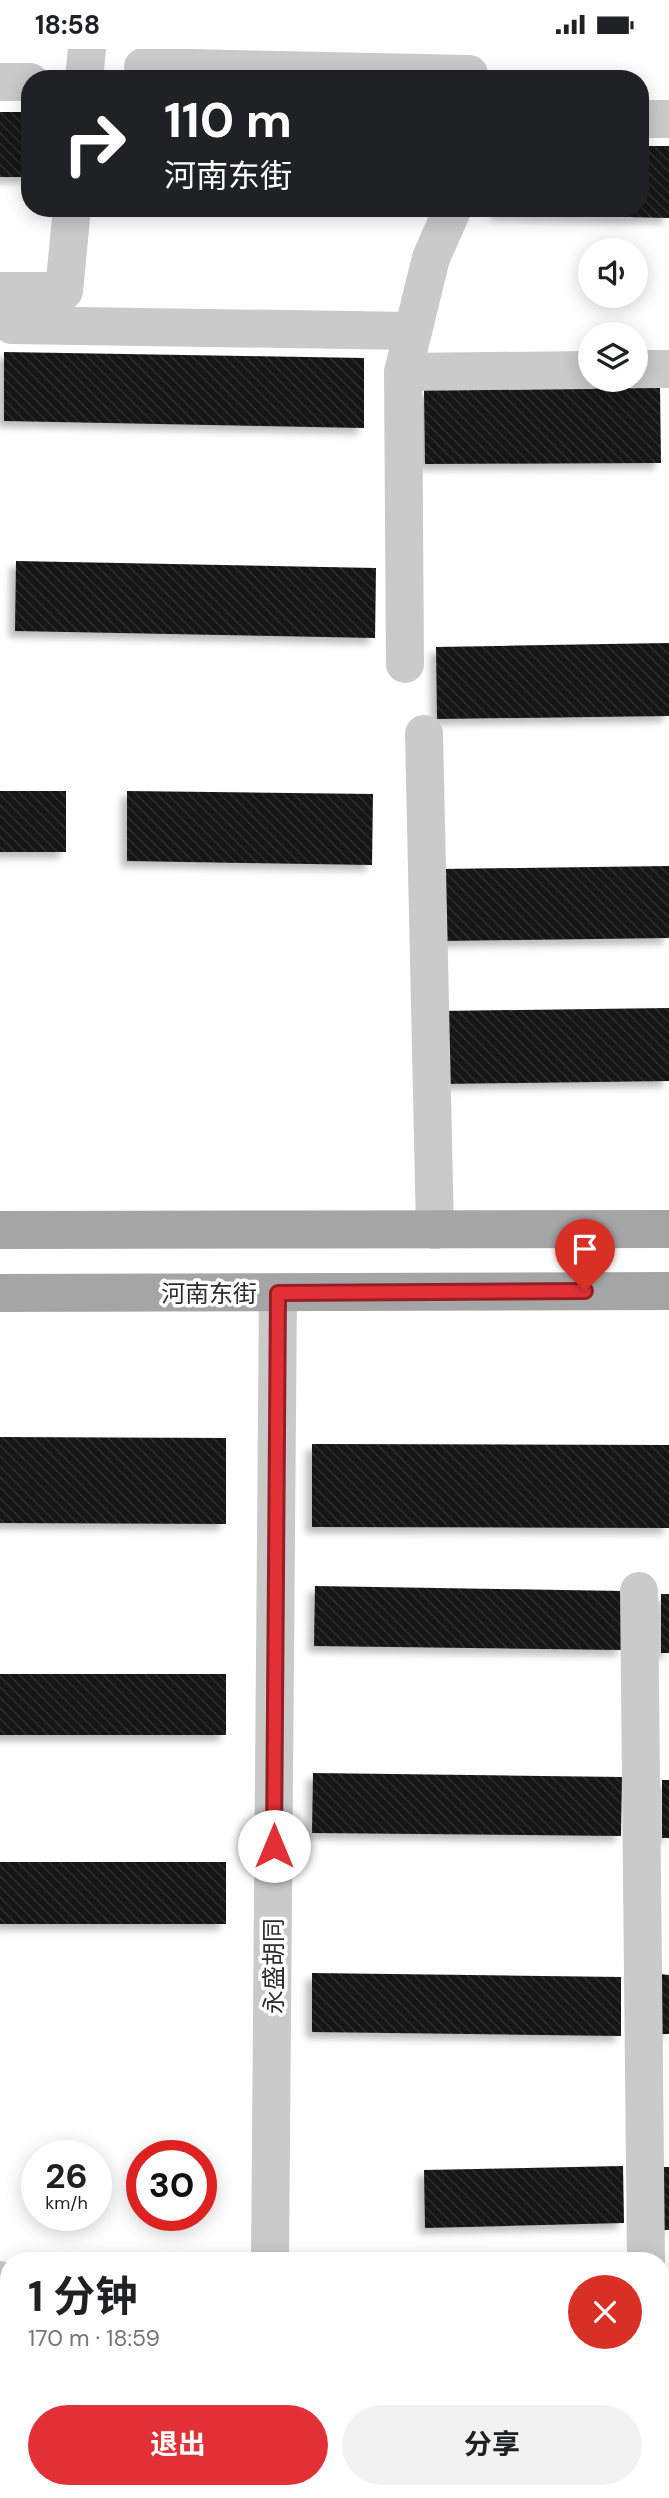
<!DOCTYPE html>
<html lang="zh">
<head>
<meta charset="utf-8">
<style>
  :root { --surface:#fff; --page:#f2f2f2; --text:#202124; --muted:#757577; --accent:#e33037 }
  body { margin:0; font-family:"DM Sans","Noto Sans SC",sans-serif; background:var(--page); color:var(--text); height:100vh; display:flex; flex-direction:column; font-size:26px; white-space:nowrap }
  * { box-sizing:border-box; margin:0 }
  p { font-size:23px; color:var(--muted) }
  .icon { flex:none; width:38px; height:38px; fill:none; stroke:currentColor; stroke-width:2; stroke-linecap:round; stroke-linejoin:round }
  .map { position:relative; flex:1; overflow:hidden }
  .side { position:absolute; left:0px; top:2203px; width:670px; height:247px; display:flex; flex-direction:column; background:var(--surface); border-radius:28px 28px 0 0; box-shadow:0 4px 18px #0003 }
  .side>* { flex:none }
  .top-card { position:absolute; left:21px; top:21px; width:628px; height:147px; border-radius:28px; box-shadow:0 4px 18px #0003; background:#202124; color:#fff; overflow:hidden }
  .tools { position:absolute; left:578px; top:189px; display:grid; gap:14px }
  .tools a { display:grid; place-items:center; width:70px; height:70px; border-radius:50%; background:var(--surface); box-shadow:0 4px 18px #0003; font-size:35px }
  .speed { position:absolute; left:21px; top:2091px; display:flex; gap:14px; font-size:35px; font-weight:700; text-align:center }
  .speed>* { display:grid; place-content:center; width:91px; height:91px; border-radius:50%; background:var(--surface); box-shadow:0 4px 18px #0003; line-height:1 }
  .speed small { font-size:18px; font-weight:400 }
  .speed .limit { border:10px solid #d22; background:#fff; color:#111 }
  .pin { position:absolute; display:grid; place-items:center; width:60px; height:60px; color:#fff; margin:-72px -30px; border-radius:50% 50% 50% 0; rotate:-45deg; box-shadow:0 0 7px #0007 }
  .pin .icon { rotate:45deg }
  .me { position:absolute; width:77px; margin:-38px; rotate:0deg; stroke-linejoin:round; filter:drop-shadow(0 0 5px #0008) }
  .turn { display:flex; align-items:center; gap:24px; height:147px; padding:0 28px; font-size:32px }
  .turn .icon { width:91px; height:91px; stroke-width:2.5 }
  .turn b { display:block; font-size:49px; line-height:60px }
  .round { display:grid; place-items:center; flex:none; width:74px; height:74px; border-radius:37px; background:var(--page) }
  .overview { display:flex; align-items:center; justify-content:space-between; height:119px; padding:0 28px }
  h1 { font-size:42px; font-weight:700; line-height:52px }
  .action { display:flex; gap:14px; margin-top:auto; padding:14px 28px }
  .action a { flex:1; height:80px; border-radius:42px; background:var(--accent); color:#fff; font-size:28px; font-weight:700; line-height:80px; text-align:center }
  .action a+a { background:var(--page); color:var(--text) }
  .status { display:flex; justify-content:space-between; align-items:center; height:49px; padding:0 35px; background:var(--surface); direction:ltr }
  .status svg { height:19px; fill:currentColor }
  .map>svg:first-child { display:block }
  .water { fill:url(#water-waves) }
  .building { fill:url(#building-back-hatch); filter:url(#shadow) }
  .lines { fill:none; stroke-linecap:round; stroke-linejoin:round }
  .minor { stroke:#cacaca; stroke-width:38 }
  .major { stroke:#a5a5a5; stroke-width:38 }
  .route-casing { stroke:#941f24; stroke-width:18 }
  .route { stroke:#e33037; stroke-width:12 }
  .labels { text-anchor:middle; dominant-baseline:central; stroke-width:7; stroke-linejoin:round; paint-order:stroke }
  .street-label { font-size:24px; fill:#2d2d2d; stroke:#fff }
</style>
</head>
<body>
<div class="status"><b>18:58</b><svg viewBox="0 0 49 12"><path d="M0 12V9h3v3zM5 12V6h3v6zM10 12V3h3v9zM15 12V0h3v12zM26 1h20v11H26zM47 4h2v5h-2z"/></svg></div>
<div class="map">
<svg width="669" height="2449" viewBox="0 0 669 2449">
  <defs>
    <pattern id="water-waves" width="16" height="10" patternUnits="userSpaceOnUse" patternTransform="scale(1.75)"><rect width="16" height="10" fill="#c7dbeb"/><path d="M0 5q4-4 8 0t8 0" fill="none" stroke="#abbcca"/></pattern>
    <pattern id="building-back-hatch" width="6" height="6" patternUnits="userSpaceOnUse" patternTransform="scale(1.75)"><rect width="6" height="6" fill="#141414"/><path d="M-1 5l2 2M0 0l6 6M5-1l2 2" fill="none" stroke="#2e2e2e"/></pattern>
    <filter id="shadow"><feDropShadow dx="-6" dy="6" stdDeviation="3.5" flood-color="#0004"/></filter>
  </defs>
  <rect width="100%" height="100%" fill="#fff"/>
  <g class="water">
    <polygon points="0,2258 9,2260 9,2432 0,2431"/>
    <polygon points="662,2359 669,2360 669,2449 108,2449 61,2441 662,2441"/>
  </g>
  <g class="building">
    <rect x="0" y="63" width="30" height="65"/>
    <polygon points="640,97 669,97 669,169 497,165 497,159 640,159"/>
    <polygon points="4,303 364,309 364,379 4,372"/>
    <polygon points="660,339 661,414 425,415 424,341"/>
    <polygon points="16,512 376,519 375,589 15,582"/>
    <polygon points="669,594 669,667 437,670 436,598"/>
    <rect x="0" y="742" width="66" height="61"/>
    <polygon points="127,742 373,745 372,816 127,812"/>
    <polygon points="669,817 669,889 443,892 442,820"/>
    <polygon points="669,959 669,1032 442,1035 441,962"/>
    <polygon points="0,1388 226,1389 226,1475 0,1474"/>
    <polygon points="312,1395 669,1396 669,1479 312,1478"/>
    <polygon points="315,1537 623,1542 623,1601 314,1597"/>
    <rect x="661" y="1545" width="8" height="59"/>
    <rect x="0" y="1625" width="226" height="61"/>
    <polygon points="313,1724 622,1728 621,1787 312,1784"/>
    <rect x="662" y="1731" width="7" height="58"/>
    <rect x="0" y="1813" width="226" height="62"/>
    <polygon points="312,1924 621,1928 621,1987 312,1983"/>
    <polygon points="660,1925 669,1926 669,1985 659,1985"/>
    <polygon points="623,2117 624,2174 425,2179 424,2121"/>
    <rect x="657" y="2118" width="12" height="63"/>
  </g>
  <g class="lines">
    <g class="minor">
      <polyline points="143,18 469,25"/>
      <polyline points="84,30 87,0"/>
      <polyline points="0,33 30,33"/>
      <polyline points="640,70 669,70"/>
      <polyline points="0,242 64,242 72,159"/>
      <polyline points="12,276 413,282"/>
      <polyline points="635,320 669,320"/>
      <polyline points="403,323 590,321"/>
      <polyline points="405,615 403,323 431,209 453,159"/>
      <polyline points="424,685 435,1181"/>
      <polyline points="639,1542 646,2212"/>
      <polyline points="270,2212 278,1244"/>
      <polyline points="0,2231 9,2233"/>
      <polyline points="662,2335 669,2337"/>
    </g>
    <g class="major">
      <polyline points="0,1181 669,1180"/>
      <polyline points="0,1244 669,1242"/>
    </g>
  </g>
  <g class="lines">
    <defs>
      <polyline id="route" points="274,1797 278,1244 585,1242"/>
    </defs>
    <use href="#route" class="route-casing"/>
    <use href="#route" class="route"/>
  </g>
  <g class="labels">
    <g class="street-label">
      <text x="209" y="1244">河南东街</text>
      <text transform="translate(273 1917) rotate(-90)">永盛胡同</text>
    </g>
  </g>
</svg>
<div class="tools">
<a><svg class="icon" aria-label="sound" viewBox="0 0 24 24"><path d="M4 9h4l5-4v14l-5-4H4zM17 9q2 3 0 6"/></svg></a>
<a><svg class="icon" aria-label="layers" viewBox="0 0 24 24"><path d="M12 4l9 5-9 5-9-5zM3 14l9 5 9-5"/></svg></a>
</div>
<div class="speed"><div>26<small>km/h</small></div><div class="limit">30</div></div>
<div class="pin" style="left:585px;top:1242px;background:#d93025"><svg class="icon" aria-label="arrive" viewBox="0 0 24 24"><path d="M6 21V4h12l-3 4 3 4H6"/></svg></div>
<svg class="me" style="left:274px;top:1797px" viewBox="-20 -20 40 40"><circle r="19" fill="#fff"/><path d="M0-13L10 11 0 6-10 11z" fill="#e33037"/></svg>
<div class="top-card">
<div class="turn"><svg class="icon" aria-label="right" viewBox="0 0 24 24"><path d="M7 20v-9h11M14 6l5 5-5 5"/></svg><div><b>110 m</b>河南东街</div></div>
</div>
<section class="side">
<div class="overview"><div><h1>1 分钟</h1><p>170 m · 18:59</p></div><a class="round" style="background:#d93025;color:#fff"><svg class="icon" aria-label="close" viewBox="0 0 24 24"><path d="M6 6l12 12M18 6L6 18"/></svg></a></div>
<div class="action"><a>退出</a><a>分享</a></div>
</section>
</div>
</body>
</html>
